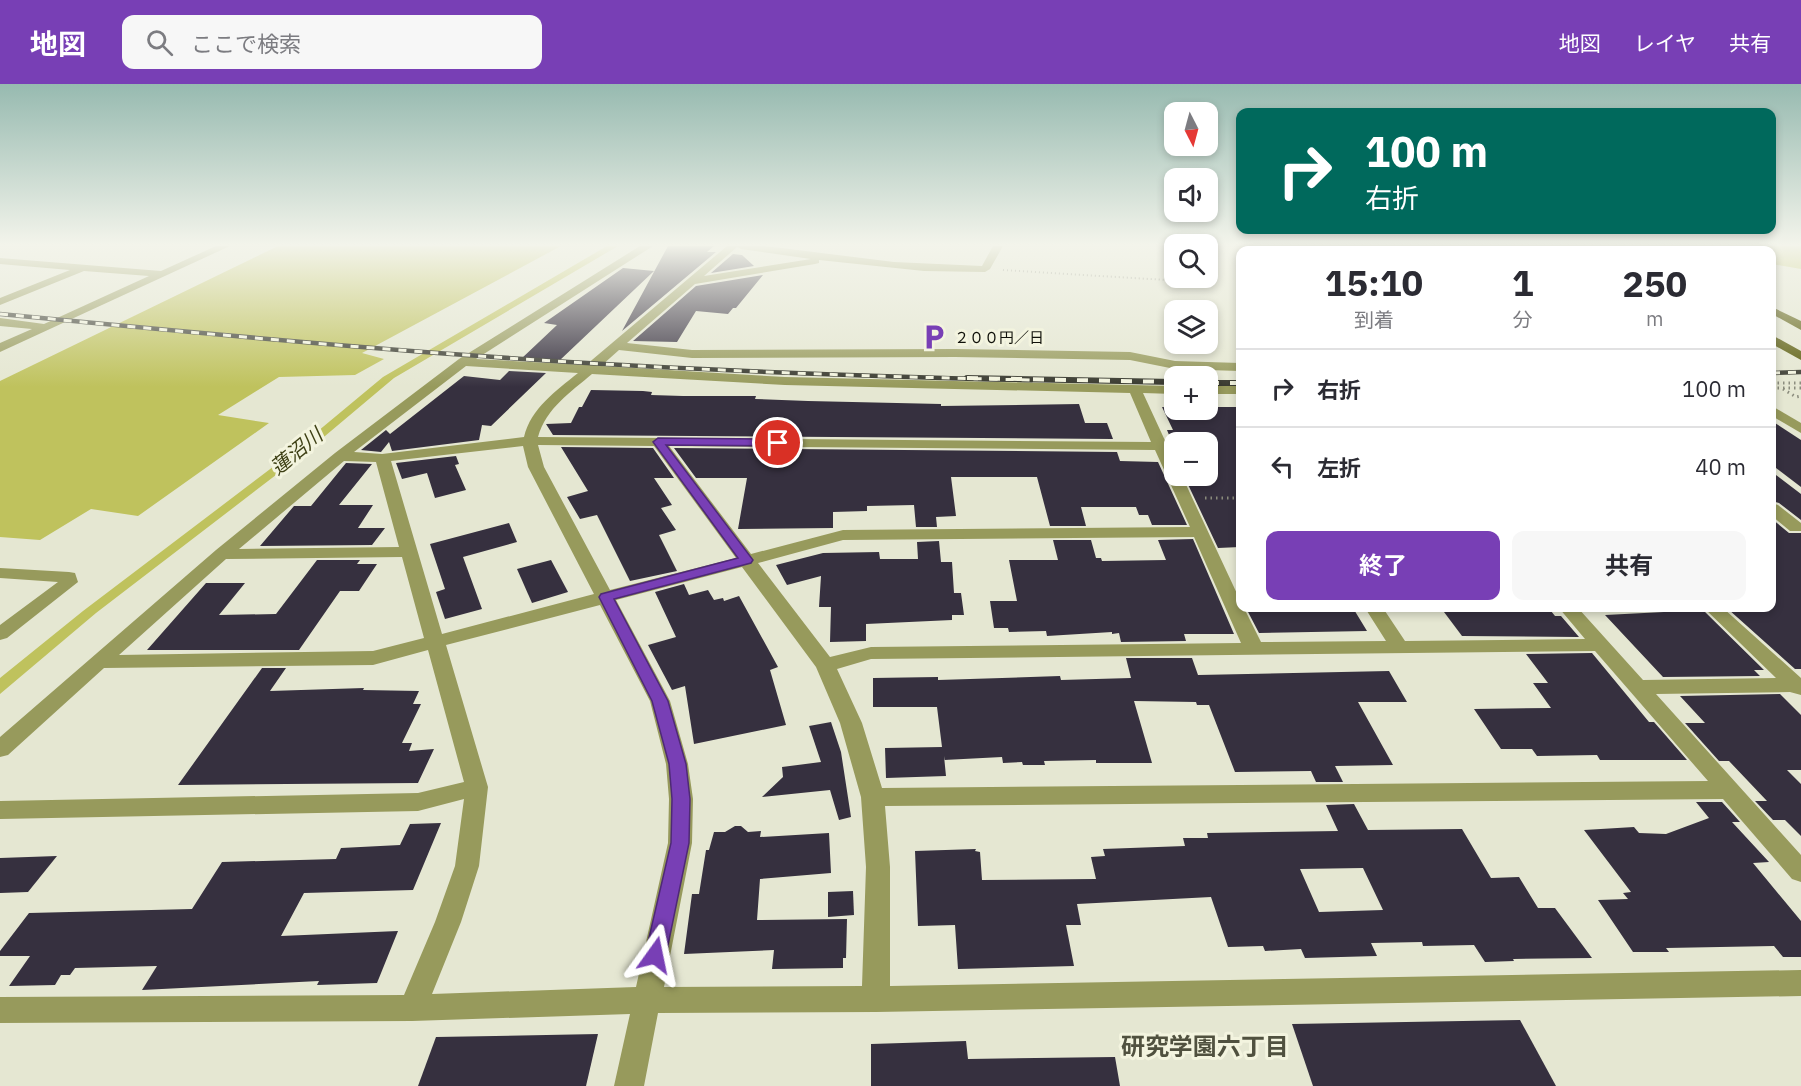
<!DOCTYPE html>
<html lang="ja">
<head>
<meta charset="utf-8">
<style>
  :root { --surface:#fff; --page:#f7f7f7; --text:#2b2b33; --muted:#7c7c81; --line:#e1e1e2; --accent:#783fb5 }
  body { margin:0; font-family:"IBM Plex Sans","Noto Sans JP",sans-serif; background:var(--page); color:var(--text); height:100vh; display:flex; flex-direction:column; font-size:22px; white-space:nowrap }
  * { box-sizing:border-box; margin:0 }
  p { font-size:20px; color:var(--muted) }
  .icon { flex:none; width:33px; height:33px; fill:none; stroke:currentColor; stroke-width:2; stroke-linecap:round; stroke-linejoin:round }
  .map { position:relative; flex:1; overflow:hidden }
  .side { position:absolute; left:1236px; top:162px; width:540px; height:366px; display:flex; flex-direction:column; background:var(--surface); border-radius:12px; box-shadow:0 3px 9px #0003 }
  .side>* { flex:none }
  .guide { position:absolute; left:1236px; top:24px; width:540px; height:126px; border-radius:12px; box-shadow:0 3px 9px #0003; background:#00695c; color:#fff; overflow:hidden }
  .needle { width:39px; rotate:174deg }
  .buttons { position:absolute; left:1164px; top:18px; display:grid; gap:12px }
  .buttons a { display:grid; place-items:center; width:54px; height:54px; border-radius:12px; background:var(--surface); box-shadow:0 3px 9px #0003; font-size:30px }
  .pin { position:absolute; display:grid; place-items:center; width:51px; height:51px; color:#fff; margin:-26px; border:3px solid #fff; border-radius:50%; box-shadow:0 2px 6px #0007 }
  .me { position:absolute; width:66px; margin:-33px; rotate:12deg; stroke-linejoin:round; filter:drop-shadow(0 0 4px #0008) }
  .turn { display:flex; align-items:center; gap:21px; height:126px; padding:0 30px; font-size:27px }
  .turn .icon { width:78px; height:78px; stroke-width:2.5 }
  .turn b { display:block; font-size:42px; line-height:51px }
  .eta { display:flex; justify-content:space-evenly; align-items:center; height:102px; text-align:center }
  .eta b { font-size:36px; font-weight:700; line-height:42px }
  .primary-button { display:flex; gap:12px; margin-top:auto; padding:12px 30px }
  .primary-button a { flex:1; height:69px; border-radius:12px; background:var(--accent); color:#fff; font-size:24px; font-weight:700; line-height:69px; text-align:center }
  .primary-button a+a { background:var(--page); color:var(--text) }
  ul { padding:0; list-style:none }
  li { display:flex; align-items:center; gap:18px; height:78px; padding:0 30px; border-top:2px solid var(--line) }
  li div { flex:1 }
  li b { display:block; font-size:22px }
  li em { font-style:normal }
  header { display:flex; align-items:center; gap:36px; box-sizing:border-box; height:84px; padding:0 30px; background:var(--accent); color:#fff }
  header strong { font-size:28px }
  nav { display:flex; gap:33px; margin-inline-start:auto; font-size:21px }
  .search { width:420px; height:54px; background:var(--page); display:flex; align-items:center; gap:15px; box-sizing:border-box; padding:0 21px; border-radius:12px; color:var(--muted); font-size:22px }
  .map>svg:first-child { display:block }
  .water { fill:#bfc25d }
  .building { fill:#36303f; fill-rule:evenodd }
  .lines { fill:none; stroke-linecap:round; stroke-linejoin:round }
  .path-far1 { stroke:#8a8b7c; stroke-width:2; stroke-dasharray:1 3; stroke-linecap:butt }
  .path { stroke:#8a8b7c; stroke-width:3; stroke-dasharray:1.5 4; stroke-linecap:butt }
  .minor { fill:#979a5c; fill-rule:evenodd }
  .major { fill:#565807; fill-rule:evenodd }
  .rail-far1-casing { stroke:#393a30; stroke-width:4.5 }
  .rail-casing { stroke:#393a30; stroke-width:6 }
  .rail-far1 { stroke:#f3f4df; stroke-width:3; stroke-dasharray:8; stroke-linecap:butt }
  .rail { stroke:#f3f4df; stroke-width:4; stroke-dasharray:11; stroke-linecap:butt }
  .route { fill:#783fb5; stroke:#4e2976; stroke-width:1.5 }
  .labels { text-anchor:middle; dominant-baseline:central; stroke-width:6; stroke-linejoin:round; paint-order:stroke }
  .far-poi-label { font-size:15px; fill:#10110a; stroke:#f3f4df; text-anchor:start }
  .water-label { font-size:20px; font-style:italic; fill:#3e4015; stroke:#f3f4df }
  .near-neighbourhood-label { font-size:24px; font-weight:bold; fill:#50513f; stroke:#f3f4df }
</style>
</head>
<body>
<header>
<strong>地図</strong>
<div class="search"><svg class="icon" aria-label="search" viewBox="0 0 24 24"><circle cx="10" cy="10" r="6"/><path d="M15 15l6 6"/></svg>ここで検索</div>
<nav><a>地図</a><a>レイヤ</a><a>共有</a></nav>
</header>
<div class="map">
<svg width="1801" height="1002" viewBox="0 0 1801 1002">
  <rect width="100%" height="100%" fill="#e5e7d2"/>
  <g class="water">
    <polygon points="278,162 561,162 362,269 384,275 355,291 279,293 218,331 269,339 138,432 91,425 40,456 0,453 0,297"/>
    <polygon points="607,162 618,162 394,294 306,368 96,529 0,610 0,594 83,527 294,367 383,293"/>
    <polygon points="1451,162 1556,162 1562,166 1457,166"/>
    <polygon points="1697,162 1801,162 1801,185 1772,180 1772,166 1705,166"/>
  </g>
  <g class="building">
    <polygon points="668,162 714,162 707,168 716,168 622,247"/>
    <polygon points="733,170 742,171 754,182 711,189"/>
    <polygon points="623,184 654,187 559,277 521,275 557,241 544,239"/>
    <polygon points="763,191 736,224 733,224 728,230 696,227 677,258 633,257 696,202"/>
    <polygon points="509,287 546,289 491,342 482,341 479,356 392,367 389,358 381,368 361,366 386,346 390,350 464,292 500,296"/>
    <polygon points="591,306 643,307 652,308 651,311 683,312 756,312 755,315 808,317 941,320 941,322 1079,320 1085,339 1107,339 1113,355 553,351 546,340 571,339 579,323 582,323"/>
    <polygon points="1162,323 1208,326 1208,323 1240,323 1240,463 1218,464 1184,392 1208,392 1208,358 1174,358 1174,363 1167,346 1173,346"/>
    <polygon points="1772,337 1801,356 1801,403 1772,381"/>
    <polygon points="561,363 653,364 674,394 654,394 672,421 661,424 676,446 659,451 677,487 630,497 597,431 580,435 567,413 588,407"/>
    <polygon points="674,364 1117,368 1120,377 1158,378 1187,441 1152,441 1148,431 1139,431 1136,423 1081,423 1086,442 1050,442 1037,393 951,393 956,432 936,433 937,443 916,443 914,421 867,422 867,427 833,428 833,444 738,445 747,394 696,394"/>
    <polygon points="456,372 459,380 455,381 466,406 435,414 427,389 402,395 396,379"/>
    <polygon points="346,379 372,380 339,421 373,421 358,444 385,444 372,461 260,462 294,422 311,422"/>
    <polygon points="1772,388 1801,410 1801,436 1779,419 1772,417"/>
    <polygon points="1772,435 1789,449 1801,449 1801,585 1795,585 1728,525 1772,524"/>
    <polygon points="509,439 517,458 463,473 482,525 445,535 436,508 445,505 430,460"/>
    <polygon points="1193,455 1234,550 1184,550 1186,557 1121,558 1119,549 1112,550 1112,548 1047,552 1046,547 1009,548 1008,544 994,544 990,517 1017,517 1009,476 1058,476 1053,456 1091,456 1096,474 1101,474 1102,477 1166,476 1158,456"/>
    <polygon points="939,457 941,478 952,478 954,509 961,509 964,531 952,531 952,536 866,540 866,557 830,558 831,523 819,523 821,492 787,501 776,481 823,469 879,468 880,475 918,475 917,458"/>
    <polygon points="317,476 360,476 357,480 377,480 359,507 340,507 299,566 147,566 206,499 245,499 219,531 276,530"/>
    <polygon points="551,476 568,508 532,519 517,485"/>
    <polygon points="684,500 689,511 708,506 714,516 723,514 724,517 739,512 778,583 770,586 786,641 694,660 685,602 672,606 648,561 676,553 655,508"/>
    <polygon points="1307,524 1353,524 1367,547 1259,549 1247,526 1308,525"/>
    <polygon points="1465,525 1551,527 1555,532 1561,532 1579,553 1462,552 1444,528 1467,527"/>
    <polygon points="1703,526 1764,586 1754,586 1760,592 1663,593 1605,531"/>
    <polygon points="1592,569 1649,638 1654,638 1687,676 1600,676 1597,671 1537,672 1532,665 1501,665 1474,625 1551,624 1533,599 1548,599 1526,570"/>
    <polygon points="1126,574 1192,574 1198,591 1389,587 1407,618 1358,618 1393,681 1335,682 1343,698 1316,698 1311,687 1235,688 1209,621 1197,621 1196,618 1134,617 1152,679 1096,679 1096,676 1044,677 1045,681 1023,681 1022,678 1003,679 1002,673 944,676 944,672 946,692 886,694 885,664 942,663 937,623 873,623 873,594 938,593 938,596 1060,592 1061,596 1131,594"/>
    <polygon points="262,584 286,584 270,607 364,604 363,606 419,607 413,620 421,620 402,659 412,659 409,667 434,665 418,699 178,701"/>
    <polygon points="1780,610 1801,631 1801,686 1787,686 1801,700 1801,752 1785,736 1773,736 1755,717 1767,717 1729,677 1719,677 1685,639 1705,639 1680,612"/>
    <polygon points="831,638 841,668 851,733 839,736 830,706 762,713 783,693 782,683 821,678 809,642"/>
    <polygon points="1696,718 1722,718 1740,738 1732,738 1769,778 1753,779 1801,837 1801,873 1783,873 1774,862 1666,864 1669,868 1633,868 1598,816 1628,815 1623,809 1631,808 1584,746 1634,743 1639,749 1666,750 1709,734"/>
    <path d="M1354 720 1368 746 1462 745 1491 794 1519 793 1538 824H1555L1592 874 1513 875 1514 877 1485 878 1474 861 1423 862 1422 858 1371 859 1377 872 1305 874 1301 865 1265 867 1263 862 1228 863 1211 813 1077 820 1081 841H1066L1074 882 958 885 955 841 918 842 915 767 976 765 975 767 980 768 982 796 1096 795 1091 773 1105 772 1103 765 1185 762 1183 754H1208L1207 749 1338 747 1326 721ZM1363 784 1383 826 1319 828 1300 785Z"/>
    <polygon points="441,739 413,806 304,809 281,852 398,847 377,899 317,901 319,897 142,906 157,882 75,884 70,891 61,891 55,901 9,902 30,872 0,872 0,867 29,829 192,825 222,778 336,775 341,764 400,761 410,740"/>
    <polygon points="735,742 741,742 748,748 761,747 760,753 829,749 831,789 760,795 757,836 847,835 846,874 843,874 843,884 772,885 774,866 684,870 692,810 699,810 706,766 709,766 714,748 725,748"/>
    <polygon points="57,772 28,808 0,809 0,774"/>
    <polygon points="853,807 854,831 828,833 828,808"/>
    <polygon points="1520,936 1556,1002 1313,1002 1292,940"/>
    <polygon points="598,950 586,1002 418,1002 436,953"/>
    <polygon points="966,957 968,975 1115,973 1120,1002 871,1002 871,960"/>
  </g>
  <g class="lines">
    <polyline class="path-far1" points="1003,186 1166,196 1170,162"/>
    <g class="path">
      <polyline points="1772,299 1801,299"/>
      <polyline points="1772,304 1801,304"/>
      <polyline points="1783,305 1796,313 1801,312"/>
      <polyline points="1205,414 1240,414"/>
    </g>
    <g class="minor">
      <polygon points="216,162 230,162 0,268 0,259 32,245 0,242 0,234 44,240 149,192 84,187 0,221 0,214 70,186 0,180 0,174 161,187"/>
      <path d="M640 162H653L476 275 586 281 727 162H765L894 178 982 182 993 162H1003L990 185 985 188 924 187 819 176V179L815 180 695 200 627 259 692 266 955 265 1130 268 1175 277 1240 279V287L1175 285 1130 276 955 273 692 274 619 266 601 282 785 293 1174 302V310L1143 309 1174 376V392H1182L1240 516V524H1244L1261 558 1386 557 1365 524H1383L1405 557 1585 555 1559 524H1578L1643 596 1776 594 1704 524H1723L1801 594V611L1790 608 1656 610 1801 771V798L1792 795 1723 715 885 722 890 783V902L1801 886V912L876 928 658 929 644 1002H614L630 930 412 937 0 939V913L404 911 435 838 455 782 464 715 418 727 0 735V717L418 709 464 698 428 566 373 581 104 584 8 671 0 673V653L216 466 335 369 459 275ZM737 163 741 165 811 175 704 192ZM466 282 578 289C556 307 531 324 524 353L382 370 354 368ZM592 290 785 301 1130 309 1151 358 538 353C546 324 571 308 592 290ZM538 361 654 362 736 474 610 506 544 383ZM523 362 528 383 594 510 442 550 391 377ZM669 362 1155 366 1190 443 843 446 751 470ZM344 377 376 378 399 463 239 465ZM1194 453 1241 559 871 563 830 573 758 479 843 456ZM402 473 424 554 373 567 119 571 226 475ZM742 483 816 583 840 639 861 713 866 783 862 902 664 903 692 759 693 715 688 680 670 617 616 516ZM600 521 650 617 666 680 669 715 668 759 636 903 432 910 461 838 479 782 488 703 446 561ZM1595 567 1708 697 882 704 862 639 837 585 871 575Z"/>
      <polygon points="1405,162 1417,162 1421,166 1410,166"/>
      <rect x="1208" y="302" width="32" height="8"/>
      <polygon points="1772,322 1801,339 1801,349 1772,332"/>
      <polygon points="1772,419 1778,421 1801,439 1801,447 1790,447 1772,432"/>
      <polygon points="0,484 69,488 75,489 78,498 7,554 0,556 0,541 58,498 0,494"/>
    </g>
    <g class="major">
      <polygon points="1614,162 1626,162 1630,166 1619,166"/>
      <polygon points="1642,162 1655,162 1660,166 1648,166"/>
      <polygon points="1772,223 1801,237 1801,246 1772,230"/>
      <polygon points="1772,251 1801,267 1801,276 1772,260"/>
    </g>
    <defs>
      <g id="rail-far1">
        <path d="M0 230C155 245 311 260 466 271 655 285 844 292 1032 296"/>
        <polyline points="1772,289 1801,288"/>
      </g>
      <g id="rail">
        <polyline points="967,294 1174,298"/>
        <polyline points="1208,299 1240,299"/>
      </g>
    </defs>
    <use href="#rail-far1" class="rail-far1-casing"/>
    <use href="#rail" class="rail-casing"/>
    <use href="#rail-far1" class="rail-far1"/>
    <use href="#rail" class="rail"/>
  </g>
  <linearGradient id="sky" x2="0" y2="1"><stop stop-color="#97bab0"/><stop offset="0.53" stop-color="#f3f4eb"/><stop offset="1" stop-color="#f3f4eb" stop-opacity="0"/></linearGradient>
  <rect width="1801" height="303" fill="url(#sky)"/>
  <polygon class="route" points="658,354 778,355 783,359 778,362 666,361 753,476 751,479 614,515 668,617 686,680 690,715 689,759 666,871 663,878 655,880 648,878 645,871 671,759 672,715 669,680 652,617 599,513 601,510 738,474 653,358"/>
  <defs>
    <symbol id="parking-bare" viewBox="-9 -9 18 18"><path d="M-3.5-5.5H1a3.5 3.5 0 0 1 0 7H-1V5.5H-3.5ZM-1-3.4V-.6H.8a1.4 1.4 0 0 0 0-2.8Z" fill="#783fb5" stroke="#f3f4df" stroke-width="2.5" paint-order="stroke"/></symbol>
  </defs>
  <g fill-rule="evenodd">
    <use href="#parking-bare" x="915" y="234" width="38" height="38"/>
  </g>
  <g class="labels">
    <g class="far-poi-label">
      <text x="954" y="253">２００円／日</text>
    </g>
    <g class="water-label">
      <text transform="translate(296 367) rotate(-39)">蓮沼川</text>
    </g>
    <g class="near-neighbourhood-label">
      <text x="1205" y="962">研究学園六丁目</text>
    </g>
  </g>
</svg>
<div class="buttons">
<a><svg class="needle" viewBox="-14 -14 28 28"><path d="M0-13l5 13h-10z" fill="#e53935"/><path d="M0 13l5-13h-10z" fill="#7c7c81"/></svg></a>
<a><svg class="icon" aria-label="sound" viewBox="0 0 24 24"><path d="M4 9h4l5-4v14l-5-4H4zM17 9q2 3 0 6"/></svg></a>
<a><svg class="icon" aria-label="search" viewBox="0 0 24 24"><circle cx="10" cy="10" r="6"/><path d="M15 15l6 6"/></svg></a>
<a><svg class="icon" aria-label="layers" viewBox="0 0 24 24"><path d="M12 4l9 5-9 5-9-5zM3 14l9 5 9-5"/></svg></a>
<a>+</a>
<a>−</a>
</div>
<div class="pin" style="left:778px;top:359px;background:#d93025"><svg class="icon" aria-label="arrive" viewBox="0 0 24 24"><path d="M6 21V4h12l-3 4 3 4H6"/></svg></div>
<svg class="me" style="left:655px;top:871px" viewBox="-20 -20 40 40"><path d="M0-17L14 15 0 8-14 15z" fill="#783fb5" stroke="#fff" stroke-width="4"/></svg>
<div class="guide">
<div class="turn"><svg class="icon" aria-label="right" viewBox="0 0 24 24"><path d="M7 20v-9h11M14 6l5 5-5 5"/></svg><div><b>100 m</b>右折</div></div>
</div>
<section class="side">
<div class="eta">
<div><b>15:10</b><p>到着</p></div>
<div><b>1</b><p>分</p></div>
<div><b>250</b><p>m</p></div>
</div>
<ul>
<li><svg class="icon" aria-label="right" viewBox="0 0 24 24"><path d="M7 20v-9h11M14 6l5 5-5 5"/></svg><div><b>右折</b></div><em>100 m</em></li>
<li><svg class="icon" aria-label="left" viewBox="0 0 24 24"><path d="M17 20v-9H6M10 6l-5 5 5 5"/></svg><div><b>左折</b></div><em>40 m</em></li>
</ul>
<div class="primary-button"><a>終了</a><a>共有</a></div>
</section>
</div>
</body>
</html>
